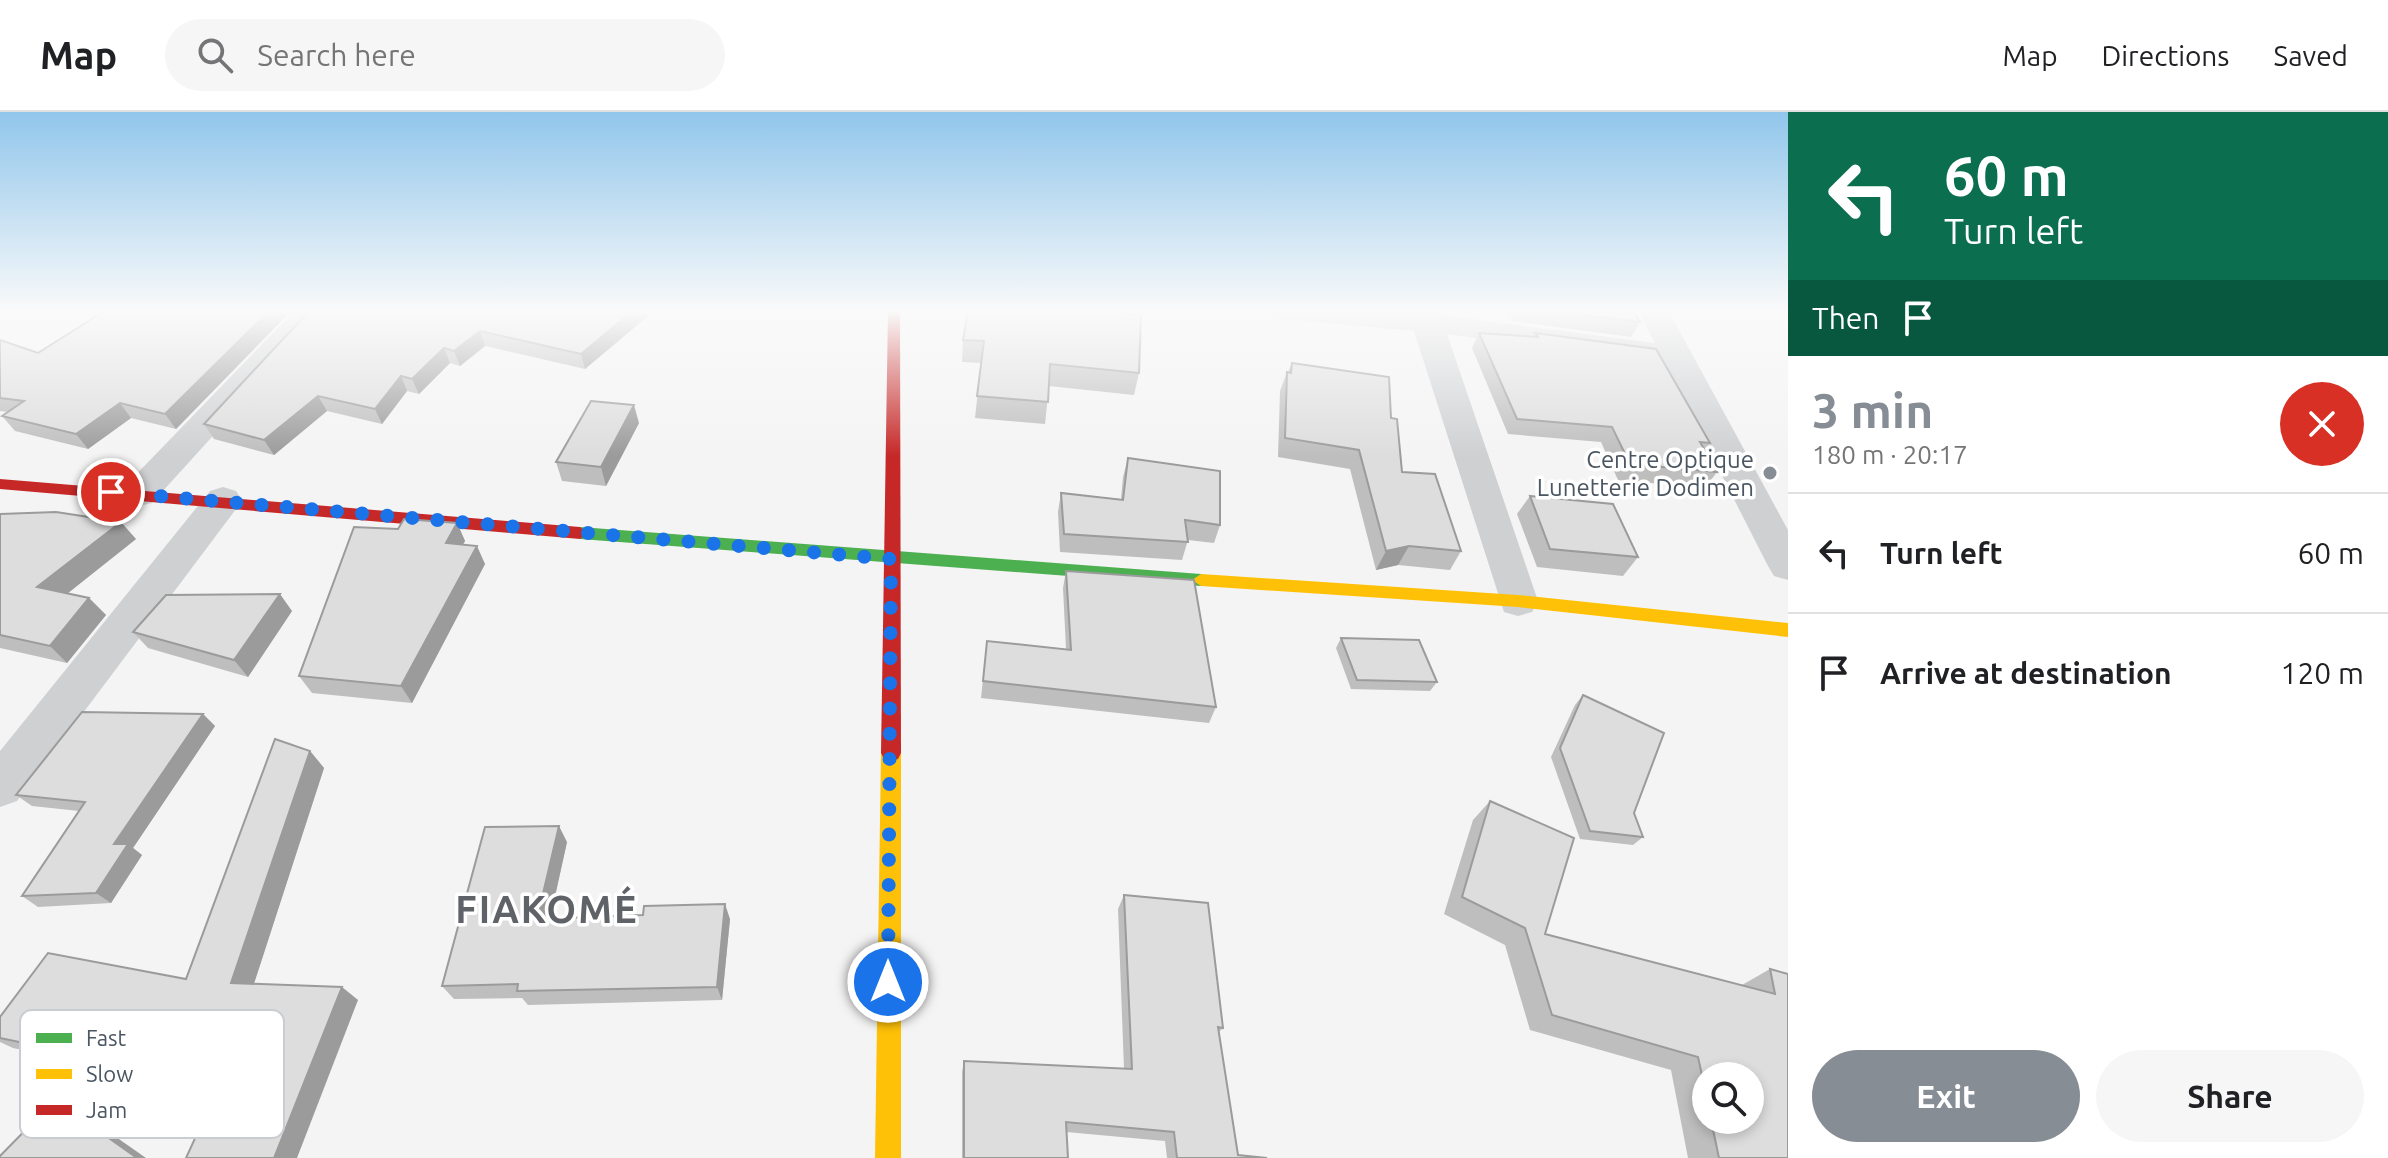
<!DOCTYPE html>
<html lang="en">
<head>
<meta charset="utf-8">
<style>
  :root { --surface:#fff; --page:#f6f6f6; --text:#202124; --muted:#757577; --line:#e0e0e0; --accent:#868d94 }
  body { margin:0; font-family:Ubuntu,sans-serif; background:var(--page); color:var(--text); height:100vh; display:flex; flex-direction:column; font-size:30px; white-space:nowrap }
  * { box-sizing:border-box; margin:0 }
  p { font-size:26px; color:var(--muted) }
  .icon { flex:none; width:44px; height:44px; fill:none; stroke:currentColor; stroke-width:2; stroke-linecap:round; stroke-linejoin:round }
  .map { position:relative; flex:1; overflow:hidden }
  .details { display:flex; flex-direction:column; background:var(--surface); width:600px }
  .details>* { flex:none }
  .banner { background:#0b6e4f; color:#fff; overflow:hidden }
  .tools { position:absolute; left:1692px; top:950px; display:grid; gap:16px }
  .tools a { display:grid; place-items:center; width:72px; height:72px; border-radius:50%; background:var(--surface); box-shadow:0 4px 12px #0003; font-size:40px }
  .pin { position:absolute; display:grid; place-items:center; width:68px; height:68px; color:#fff; margin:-34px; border:4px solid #fff; border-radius:50%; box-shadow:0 2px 8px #0007 }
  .me { position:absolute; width:88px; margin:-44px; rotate:0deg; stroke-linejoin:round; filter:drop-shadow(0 0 6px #0008) }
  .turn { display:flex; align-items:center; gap:28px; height:168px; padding:0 24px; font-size:36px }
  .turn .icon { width:104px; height:104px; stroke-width:2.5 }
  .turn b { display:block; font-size:56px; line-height:68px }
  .then { display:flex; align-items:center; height:76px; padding:0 24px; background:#0003; gap:16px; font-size:30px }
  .round { display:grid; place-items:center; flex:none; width:84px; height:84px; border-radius:42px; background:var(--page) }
  .headline { display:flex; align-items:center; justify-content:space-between; height:136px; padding:0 24px }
  h1 { font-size:48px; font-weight:600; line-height:60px; color:var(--accent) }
  .button { display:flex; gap:16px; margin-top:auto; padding:16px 24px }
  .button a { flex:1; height:92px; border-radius:48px; background:var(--accent); color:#fff; font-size:32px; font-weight:600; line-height:92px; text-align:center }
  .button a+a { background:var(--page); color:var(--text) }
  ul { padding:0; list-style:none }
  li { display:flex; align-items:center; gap:24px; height:120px; padding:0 24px; border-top:2px solid var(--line) }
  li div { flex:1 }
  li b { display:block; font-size:30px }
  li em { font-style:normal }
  header { display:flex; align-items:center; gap:48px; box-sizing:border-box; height:112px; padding:0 40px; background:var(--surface); border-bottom:2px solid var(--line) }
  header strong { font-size:38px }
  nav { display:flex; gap:44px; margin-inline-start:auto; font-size:28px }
  .search { width:560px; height:72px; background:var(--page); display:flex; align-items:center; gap:20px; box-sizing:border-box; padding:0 28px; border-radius:44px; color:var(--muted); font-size:30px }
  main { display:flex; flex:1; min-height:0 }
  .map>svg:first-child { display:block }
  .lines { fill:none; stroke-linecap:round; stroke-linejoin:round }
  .street { fill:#ced0d2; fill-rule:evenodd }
  .fast { fill:#4caf50; fill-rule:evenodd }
  .slow { fill:#ffc107; fill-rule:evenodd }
  .jam { fill:#c62828; fill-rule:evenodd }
  .wall { fill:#bebebf; fill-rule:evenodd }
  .shaded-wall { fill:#9b9b9b }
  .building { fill:#ddddde; stroke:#9b9b9b; stroke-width:2 }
  .route { stroke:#1a73e8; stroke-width:14; stroke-dasharray:0 25.2 }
  .poi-dot { fill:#868d94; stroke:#fff; stroke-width:3 }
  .labels { text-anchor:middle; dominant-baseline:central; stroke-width:7; stroke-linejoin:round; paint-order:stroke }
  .poi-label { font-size:24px; fill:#4a5661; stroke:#fff; text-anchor:end }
  .near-district-label { font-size:38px; font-weight:bold; letter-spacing:2px; fill:#5f6368; stroke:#fff }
  .key { fill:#fff; stroke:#c9ccd0; stroke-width:2 }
  .key-label { font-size:22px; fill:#4a5661 }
</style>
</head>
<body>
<header>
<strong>Map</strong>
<div class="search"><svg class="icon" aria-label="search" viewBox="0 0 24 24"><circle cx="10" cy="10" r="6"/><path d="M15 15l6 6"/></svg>Search here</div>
<nav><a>Map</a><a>Directions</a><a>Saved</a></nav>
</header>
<main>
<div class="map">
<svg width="1788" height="1046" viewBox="0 0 1788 1046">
  <rect width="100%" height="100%" fill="#f4f4f4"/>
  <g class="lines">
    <g class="street">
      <polygon points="295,198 327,198 152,391 139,394 126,391 121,382 126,373"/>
      <polygon points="1269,198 1438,198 1440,203 1655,231 1638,198 1668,198 1788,418 1788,468 1774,464 1768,454 1665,252 1447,222 1538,489 1532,500 1518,504 1504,500 1414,219 1284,207 1273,204"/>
      <polygon points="223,375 236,379 242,388 236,397 17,689 0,695 0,639 210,379"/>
    </g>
    <polygon class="fast" points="580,415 1201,462 1210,468 1201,474 580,427 572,421"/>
    <g class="slow">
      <polygon points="1201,462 1518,483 1788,511 1788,525 1518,495 1201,474 1192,468"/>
      <polygon points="891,633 898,635 901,641 901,1046 875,1046 881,641 884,635"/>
    </g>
    <g class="jam">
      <polygon points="888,198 900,198 901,641 898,647 891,649 884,647 881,641"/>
      <polygon points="0,367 580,415 588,421 580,427 0,377"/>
    </g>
  </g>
  <g class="wall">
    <polygon points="106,198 292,198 176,317 131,306 88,337 15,319 2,304 7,300 0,299 0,228 38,241"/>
    <polygon points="310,198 655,198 585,257 485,234 460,254 450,251 419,282 407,279 382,312 327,299 274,343 214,327 204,312"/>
    <polygon points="968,198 1139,261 1134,283 1049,274 1045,312 975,306 981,251 962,250 963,228"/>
    <polygon points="1505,198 1633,198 1640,210 1631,225 1512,209"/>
    <polygon points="1479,221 1533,225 1535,221 1710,331 1704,337 1717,360 1705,376 1618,368 1601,330 1508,322 1472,236"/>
    <polygon points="1292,251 1391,306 1402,360 1461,439 1450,458 1398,453 1376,458 1350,357 1278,345 1280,279 1287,260 1288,260"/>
    <polygon points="639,311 606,374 562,369 556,350"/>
    <polygon points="1128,346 1220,413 1214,431 1188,428 1182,448 1060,440 1058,400 1061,381 1121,387 1123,365"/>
    <polygon points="1530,384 1638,445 1623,464 1537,455 1517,402"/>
    <polygon points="0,402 136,427 67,482 89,486 106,503 67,551 0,536"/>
    <polygon points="457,411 465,429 463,432 485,452 412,591 312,581 299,564 398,417"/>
    <polygon points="1066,459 1216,595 1209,611 981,586 987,529 1066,537 1063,476"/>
    <polygon points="292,499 248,565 148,536 133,520"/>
    <polygon points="1341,526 1437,570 1430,579 1351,577 1336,536"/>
    <polygon points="1583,583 1643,725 1633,733 1580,727 1551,645 1575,593"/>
    <polygon points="203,602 215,614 133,736 142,743 111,791 38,795 22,784 79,699 32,694 16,683"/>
    <polygon points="310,639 324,656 254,871 358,888 217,978 13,936 0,930 0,905 186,867"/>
    <path d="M1490 689 1545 822 1742 873 1770 857 1788 862V1046H1688L1671 958 1530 918 1505 833 1444 802 1473 708ZM1706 964 1750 1008H1706Z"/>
    <polygon points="567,730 550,806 730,807 722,888 528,893 522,886 454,887 442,874"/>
    <polygon points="1124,783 1223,916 1219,920 1238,1043 1267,1046 1167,1046 1165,1029 1066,1020 1068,1046 962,1046 962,960 964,949 1124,957 1118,797"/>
  </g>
  <g class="shaded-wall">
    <polygon points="270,198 292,198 176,317 165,302"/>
    <polygon points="634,198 655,198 585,257 581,242"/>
    <polygon points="480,219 485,234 460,254 454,239"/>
    <polygon points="444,236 450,251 419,282 412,267"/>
    <polygon points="401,264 407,279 382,312 375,297"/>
    <polygon points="318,284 327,299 274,343 264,328"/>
    <polygon points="120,291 131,306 88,337 76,322"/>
    <polygon points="634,293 639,311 606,374 601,355"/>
    <polygon points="121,410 136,427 54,492 37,475"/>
    <polygon points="457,411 465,429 454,448 446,431"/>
    <polygon points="477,434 485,452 412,591 401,574"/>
    <polygon points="1409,434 1398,453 1376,458 1386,439"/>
    <polygon points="280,482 292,499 248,565 234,548"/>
    <polygon points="89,486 106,503 67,551 50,534"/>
    <polygon points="203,602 215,614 133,736 142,743 111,791 96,781 114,732"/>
    <polygon points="310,639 324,656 250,884 231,871"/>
    <polygon points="559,714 567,730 547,821 537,807"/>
    <polygon points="725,792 730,807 722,888 717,875"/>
    <polygon points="342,875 358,888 297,1046 274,1046"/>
    <polygon points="55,988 76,997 146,1046 137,1046"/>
  </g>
  <g class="building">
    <polygon points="106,198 270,198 165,302 120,291 76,322 2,304 24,289 0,286 0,228 38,241"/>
    <polygon points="310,198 634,198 581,242 480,219 454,239 444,236 412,267 401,264 375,297 318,284 264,328 204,312"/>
    <polygon points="968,198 1088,198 1141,203 1139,261 1050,252 1048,290 977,284 984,229 963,228"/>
    <polygon points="1542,198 1633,198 1640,210"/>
    <polygon points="1479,221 1538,225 1535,221 1656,237 1710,331 1700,330 1717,360 1630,352 1612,315 1517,307"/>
    <polygon points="1292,251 1389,265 1391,306 1397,307 1402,360 1435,362 1461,439 1409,434 1386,439 1359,338 1285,326 1287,260 1291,261"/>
    <polygon points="591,289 634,293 601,355 556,350"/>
    <polygon points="1128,346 1220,359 1220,413 1185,408 1188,430 1064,422 1061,381 1123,388"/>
    <polygon points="1530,384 1613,392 1638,445 1550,437"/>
    <polygon points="56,400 121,410 37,475 89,486 50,534 0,523 0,402"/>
    <polygon points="404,407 457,411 446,431 477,434 401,574 299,564 354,415 398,417"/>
    <polygon points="1066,459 1194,468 1216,595 983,569 987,529 1071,538"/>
    <polygon points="280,482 234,548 133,520 166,483"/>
    <polygon points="1341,526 1419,528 1437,570 1357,568"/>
    <polygon points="1583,583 1664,621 1634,701 1643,725 1590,719 1560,636"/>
    <polygon points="82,600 203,602 114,732 128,732 96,781 22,784 85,690 16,683"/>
    <polygon points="275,627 310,639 231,871 342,875 274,1046 186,1046 220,972 0,926 0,905 48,841 186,867"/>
    <polygon points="1490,689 1574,726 1545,822 1775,882 1770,857 1788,862 1788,1046 1719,1046 1711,1008 1750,1008 1750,964 1706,964 1706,981 1698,945 1552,903 1525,816 1462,785"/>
    <polygon points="559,714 537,807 643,803 644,794 725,792 717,875 517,879 518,872 442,874 485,715"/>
    <polygon points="1124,783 1208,791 1223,916 1218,915 1238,1043 1267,1046 1177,1046 1174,1020 1066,1010 1068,1046 964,1046 964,949 1132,957"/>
    <polygon points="55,988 137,1046 0,1046 0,1044"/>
  </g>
  <linearGradient id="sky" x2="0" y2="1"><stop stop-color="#91c6eb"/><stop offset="0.58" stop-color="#fafafa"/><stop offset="1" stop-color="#fafafa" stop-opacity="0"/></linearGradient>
  <rect width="1788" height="344" fill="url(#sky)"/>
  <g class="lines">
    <polyline class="route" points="111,380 891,447 888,870"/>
  </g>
  <circle class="poi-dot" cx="1770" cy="361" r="8"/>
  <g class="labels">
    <g class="poi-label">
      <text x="1754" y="347">Centre Optique<tspan x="1754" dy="28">Lunetterie Dodimen</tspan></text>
    </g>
    <g class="near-district-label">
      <text x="547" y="797">FIAKOMÉ</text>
    </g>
  </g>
  <rect x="20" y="898" width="264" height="128" rx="12" class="key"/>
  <rect x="36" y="921" width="36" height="10" fill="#4caf50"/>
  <rect x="36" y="957" width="36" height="10" fill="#ffc107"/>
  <rect x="36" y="993" width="36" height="10" fill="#c62828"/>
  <g class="key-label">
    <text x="86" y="934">Fast</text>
    <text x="86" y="970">Slow</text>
    <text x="86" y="1006">Jam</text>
  </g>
</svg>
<div class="tools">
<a><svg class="icon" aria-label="search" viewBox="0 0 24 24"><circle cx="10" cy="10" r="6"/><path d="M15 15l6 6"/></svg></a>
</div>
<div class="pin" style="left:111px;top:380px;background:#d93025"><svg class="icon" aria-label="arrive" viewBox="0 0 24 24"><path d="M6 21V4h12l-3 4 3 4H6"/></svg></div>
<svg class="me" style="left:888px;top:870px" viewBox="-20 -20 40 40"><circle r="17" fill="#1a73e8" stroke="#fff" stroke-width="3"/><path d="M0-11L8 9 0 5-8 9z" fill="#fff"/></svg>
</div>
<section class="details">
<div class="banner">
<div class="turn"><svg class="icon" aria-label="left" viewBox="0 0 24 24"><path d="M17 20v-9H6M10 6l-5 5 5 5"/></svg><div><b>60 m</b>Turn left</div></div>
<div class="then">Then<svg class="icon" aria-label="arrive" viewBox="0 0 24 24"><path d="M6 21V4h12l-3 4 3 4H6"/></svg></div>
</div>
<div class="headline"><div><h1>3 min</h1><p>180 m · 20:17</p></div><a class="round" style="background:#d93025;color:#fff"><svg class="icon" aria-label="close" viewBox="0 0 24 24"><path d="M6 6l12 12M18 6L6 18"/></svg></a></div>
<ul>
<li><svg class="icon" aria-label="left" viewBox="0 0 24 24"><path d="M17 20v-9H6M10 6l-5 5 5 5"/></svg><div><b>Turn left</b></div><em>60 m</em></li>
<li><svg class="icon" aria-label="arrive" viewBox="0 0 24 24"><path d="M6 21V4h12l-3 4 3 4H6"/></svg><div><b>Arrive at destination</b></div><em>120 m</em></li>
</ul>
<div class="button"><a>Exit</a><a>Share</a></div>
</section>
</main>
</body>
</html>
